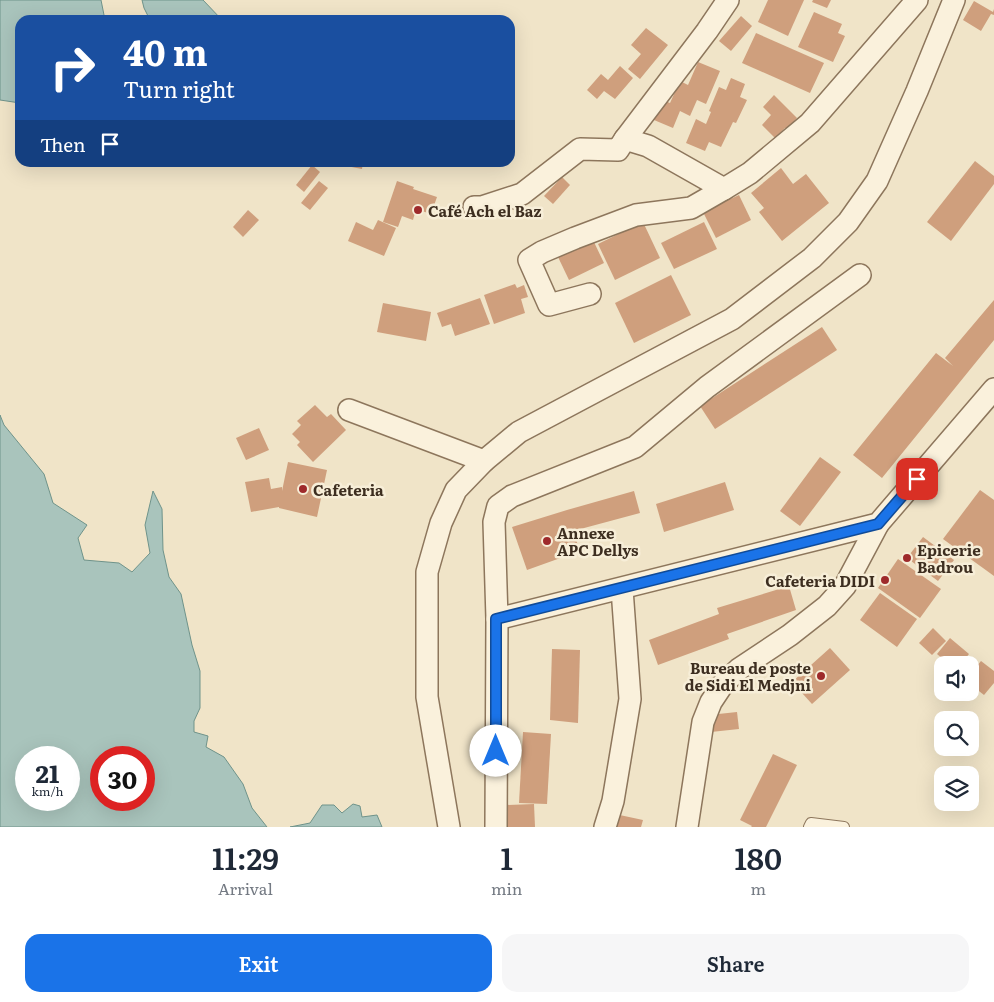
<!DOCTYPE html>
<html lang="en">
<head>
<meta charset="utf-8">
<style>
  :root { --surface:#fff; --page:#f6f6f7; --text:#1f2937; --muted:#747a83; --accent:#1a73e8 }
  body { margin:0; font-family:Literata,serif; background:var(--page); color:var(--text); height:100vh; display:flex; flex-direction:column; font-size:19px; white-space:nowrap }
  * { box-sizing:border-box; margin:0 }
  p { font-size:16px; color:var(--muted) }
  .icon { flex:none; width:28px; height:28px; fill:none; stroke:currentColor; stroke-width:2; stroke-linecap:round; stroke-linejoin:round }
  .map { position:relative; height:827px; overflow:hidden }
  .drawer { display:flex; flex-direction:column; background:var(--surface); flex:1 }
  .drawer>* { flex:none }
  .guide { position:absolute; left:15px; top:15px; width:500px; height:152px; border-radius:15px; box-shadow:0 5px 20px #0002; background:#1a4fa0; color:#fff; overflow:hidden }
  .tools { position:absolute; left:934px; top:656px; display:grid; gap:10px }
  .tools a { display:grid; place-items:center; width:45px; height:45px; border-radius:10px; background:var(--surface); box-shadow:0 5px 20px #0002; font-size:25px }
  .speed { position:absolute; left:15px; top:746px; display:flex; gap:10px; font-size:25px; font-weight:700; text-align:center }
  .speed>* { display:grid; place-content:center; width:65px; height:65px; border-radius:50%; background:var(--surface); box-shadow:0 5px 20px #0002; line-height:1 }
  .speed small { font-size:12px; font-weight:400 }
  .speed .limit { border:8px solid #d22; background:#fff; color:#111 }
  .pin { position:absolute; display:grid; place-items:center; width:42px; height:42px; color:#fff; margin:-21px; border-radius:10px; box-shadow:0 2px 8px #0006 }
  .me { position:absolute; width:55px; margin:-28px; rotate:0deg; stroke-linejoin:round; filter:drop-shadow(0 0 4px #0008) }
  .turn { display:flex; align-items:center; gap:18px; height:105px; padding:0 25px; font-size:22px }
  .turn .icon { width:65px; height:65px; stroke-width:2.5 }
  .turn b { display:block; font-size:35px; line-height:42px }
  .then { display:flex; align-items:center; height:48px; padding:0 25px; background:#0003; gap:10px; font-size:19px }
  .eta { display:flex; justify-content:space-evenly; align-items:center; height:85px; text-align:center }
  .eta b { font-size:30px; font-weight:600; line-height:35px }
  .primary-button { display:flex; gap:10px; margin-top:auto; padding:10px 25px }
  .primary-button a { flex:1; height:58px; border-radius:15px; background:var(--accent); color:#fff; font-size:20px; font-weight:600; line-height:58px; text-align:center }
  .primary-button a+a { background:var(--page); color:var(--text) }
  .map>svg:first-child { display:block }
  .water { fill:#a9c4bc; stroke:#6f938a; fill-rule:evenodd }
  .building { fill:#cf9f7d }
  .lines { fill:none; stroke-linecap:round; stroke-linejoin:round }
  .lane-casing { stroke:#8d765c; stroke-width:12 }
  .street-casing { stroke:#8d765c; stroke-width:24 }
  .lane { stroke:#faf1dc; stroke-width:10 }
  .street { stroke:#faf1dc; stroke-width:21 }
  .route-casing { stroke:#114b97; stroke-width:12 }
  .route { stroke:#1a73e8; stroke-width:9 }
  .poi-dot { fill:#9e2a2b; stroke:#f7eed8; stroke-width:2 }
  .labels { text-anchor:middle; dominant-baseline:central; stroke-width:5; stroke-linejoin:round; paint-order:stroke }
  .poi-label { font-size:15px; font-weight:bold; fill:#3d2e20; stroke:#f7eed8; text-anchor:start }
</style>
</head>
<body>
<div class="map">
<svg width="994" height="827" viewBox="0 0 994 827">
  <rect width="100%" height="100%" fill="#f0e4c8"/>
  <g class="water">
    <polygon points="0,0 101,0 105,20 20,20 20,103 0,100"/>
    <polygon points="142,0 203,0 222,20 150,20 144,8"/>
    <path d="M0 415 4 425 44 474 53 503 87 525 78 538 84 560 119 563 132 572 150 553 145 525 153 491 162 509 163 550 169 577 181 594 192 645 200 671V708L194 721V732L208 736 206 747 224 757 243 784 252 808 267 827H0ZM26 758H69V800H26ZM101 758H144V800H101Z"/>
    <polygon points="353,804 360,806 362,817 377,815 382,827 290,827 310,823 322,805 334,805 342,813"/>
  </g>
  <g class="building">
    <polygon points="768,0 804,0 788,36 758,22"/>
    <polygon points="813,0 831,0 827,8 812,2"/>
    <polygon points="974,1 993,12 994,9 994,15 991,14 981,31 963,20"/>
    <polygon points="814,12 842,24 838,33 845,36 833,62 798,47"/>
    <polygon points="741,16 752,26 731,51 719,41"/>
    <polygon points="646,28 668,45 640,79 628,69 641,54 631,45"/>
    <polygon points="756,33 824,63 810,93 742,63"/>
    <polygon points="698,62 720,71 706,104 697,100 690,116 680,111 673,128 654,120 663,100 670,103 680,81 688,85"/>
    <polygon points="620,66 633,78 615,99 604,91 597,99 587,90 601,74 608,80"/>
    <polygon points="731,78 745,84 740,97 747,100 736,123 733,122 721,147 709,142 705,151 686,143 696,119 706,124 711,112 709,111 719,87 726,90"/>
    <polygon points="774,95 797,118 787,129 785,128 775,138 762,125 771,115 763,107"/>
    <polygon points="975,161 994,176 994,184 951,241 927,222"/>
    <polygon points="342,162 363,162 362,169 341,165"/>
    <polygon points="312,165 320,172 304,192 296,185"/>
    <polygon points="781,168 793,184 806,174 829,203 782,241 759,212 764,208 751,193"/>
    <polygon points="562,177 570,185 553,204 544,196"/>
    <polygon points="319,181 328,188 310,210 301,203"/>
    <polygon points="397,181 414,187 413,189 437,197 431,214 416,209 413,220 402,216 398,227 383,222"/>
    <polygon points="739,195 751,220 716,238 703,212"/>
    <polygon points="248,210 259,220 243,237 233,227"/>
    <polygon points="378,220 396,228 384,256 348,241 356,222 373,230"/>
    <polygon points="643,222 660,258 615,280 598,244"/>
    <polygon points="704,222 717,249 674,269 661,243"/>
    <polygon points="593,240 604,263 569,280 558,257"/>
    <polygon points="671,275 691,315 634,343 615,303"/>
    <polygon points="515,284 517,288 524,285 528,297 521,299 525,313 494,324 484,295"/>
    <polygon points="480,298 490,324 455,336 451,324 442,327 437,313"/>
    <polygon points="994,300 994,340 882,478 853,455 936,353 953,366 945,358"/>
    <polygon points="383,303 431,312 426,341 377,332"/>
    <polygon points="822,327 837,350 715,429 700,406"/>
    <polygon points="315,405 327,417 331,414 346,430 313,462 297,445 300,442 292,434 301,425 297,421"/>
    <polygon points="259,428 269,450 246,460 236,438"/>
    <polygon points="820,457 841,472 800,526 780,511"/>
    <polygon points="288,462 327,470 317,517 279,508 279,507 251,512 245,482 269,478 271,489 282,487 282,491"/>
    <polygon points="725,482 734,510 664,532 656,504"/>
    <polygon points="980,490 994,500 994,576 943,539"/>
    <polygon points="634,491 640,513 573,531 580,551 527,570 512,527 567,510"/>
    <polygon points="923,537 954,560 938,581 907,558"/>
    <polygon points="898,559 941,589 920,618 878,588"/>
    <polygon points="789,586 796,610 727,634 729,639 658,665 649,640 719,614 717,608"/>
    <polygon points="880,593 917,619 897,647 860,620"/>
    <polygon points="933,628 946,641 932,655 919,643"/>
    <polygon points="950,638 969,654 960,665 950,665 937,654"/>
    <polygon points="830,648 850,670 812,704 792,682"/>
    <polygon points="552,649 580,650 578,723 550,720"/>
    <polygon points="981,661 994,671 994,683 984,695 970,684 970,674"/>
    <polygon points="737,712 739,729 711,732 709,715"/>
    <polygon points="523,732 551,734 547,804 519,803"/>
    <polygon points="773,754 797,765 766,827 751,827 752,826 740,820"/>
    <polygon points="534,804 535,827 506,827 506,805"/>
    <polygon points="615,814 643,820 641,827 612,827"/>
  </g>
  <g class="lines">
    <defs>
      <polyline id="lane" points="809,827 811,823 844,827"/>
      <g id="street">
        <polyline points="728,0 707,31 625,139 648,146 724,189 750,173 810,123 917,0"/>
        <polyline points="474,207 482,207 522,194 580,149 618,150 625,139"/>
        <polyline points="590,294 549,305 529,260 542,252 575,238 636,215 691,208 724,189"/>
        <polyline points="349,410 484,461"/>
        <polyline points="497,619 878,524 994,389"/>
        <polyline points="449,827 427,697 427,572 441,523 456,490 484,461 519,432 732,319 812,258 848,222 877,181 917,91 954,0"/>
        <polyline points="496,827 497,619 494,522 498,506 512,496 635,447 707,387 860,275"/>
        <polyline points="605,827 613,801 630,699 622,589"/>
        <polyline points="687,827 703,722 711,702 723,684 739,669 790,635 827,606 845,586 878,524"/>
      </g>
    </defs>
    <use href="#lane" class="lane-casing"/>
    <use href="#street" class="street-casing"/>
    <use href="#lane" class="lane"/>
    <use href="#street" class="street"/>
  </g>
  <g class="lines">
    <defs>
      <polyline id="route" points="496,751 496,619 878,524 917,479"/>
    </defs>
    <use href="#route" class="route-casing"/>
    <use href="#route" class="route"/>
  </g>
  <g class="poi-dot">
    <circle cx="418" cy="210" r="5"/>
    <circle cx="303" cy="489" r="5"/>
    <circle cx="547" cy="541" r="5"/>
    <circle cx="907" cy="558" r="5"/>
    <circle cx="885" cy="580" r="5"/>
    <circle cx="821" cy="676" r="5"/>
  </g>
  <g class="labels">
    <g class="poi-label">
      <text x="428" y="210">Café Ach el Baz</text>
      <text x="313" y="489">Cafeteria</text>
      <text x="557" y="532">Annexe<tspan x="557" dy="17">APC Dellys</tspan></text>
      <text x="917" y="549">Epicerie<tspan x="917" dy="17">Badrou</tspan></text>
      <text x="875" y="580" text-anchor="end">Cafeteria DIDI</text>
      <text x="811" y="667" text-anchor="end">Bureau de poste<tspan x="811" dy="17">de Sidi El Medjni</tspan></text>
    </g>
  </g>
</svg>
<div class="tools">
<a><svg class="icon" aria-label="sound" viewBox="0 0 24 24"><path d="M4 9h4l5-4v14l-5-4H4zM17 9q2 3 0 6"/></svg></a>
<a><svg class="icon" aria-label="search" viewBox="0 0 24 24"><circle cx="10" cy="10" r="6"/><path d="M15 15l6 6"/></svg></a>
<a><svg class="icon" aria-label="layers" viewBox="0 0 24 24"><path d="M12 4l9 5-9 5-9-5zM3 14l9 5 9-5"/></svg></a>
</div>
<div class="speed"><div>21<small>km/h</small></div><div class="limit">30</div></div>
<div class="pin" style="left:917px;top:479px;background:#d93025"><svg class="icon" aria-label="arrive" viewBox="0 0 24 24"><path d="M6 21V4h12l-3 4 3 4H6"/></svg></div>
<svg class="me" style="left:496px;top:751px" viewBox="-20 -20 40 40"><circle r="19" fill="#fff"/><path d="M0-13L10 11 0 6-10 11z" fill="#1a73e8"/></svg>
<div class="guide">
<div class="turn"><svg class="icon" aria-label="right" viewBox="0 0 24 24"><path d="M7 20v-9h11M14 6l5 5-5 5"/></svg><div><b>40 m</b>Turn right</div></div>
<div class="then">Then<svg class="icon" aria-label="arrive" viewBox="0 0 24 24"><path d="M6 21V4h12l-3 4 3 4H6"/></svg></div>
</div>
</div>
<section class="drawer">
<div class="eta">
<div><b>11:29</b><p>Arrival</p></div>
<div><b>1</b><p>min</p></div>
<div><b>180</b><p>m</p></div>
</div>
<div class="primary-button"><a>Exit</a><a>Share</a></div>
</section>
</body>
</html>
